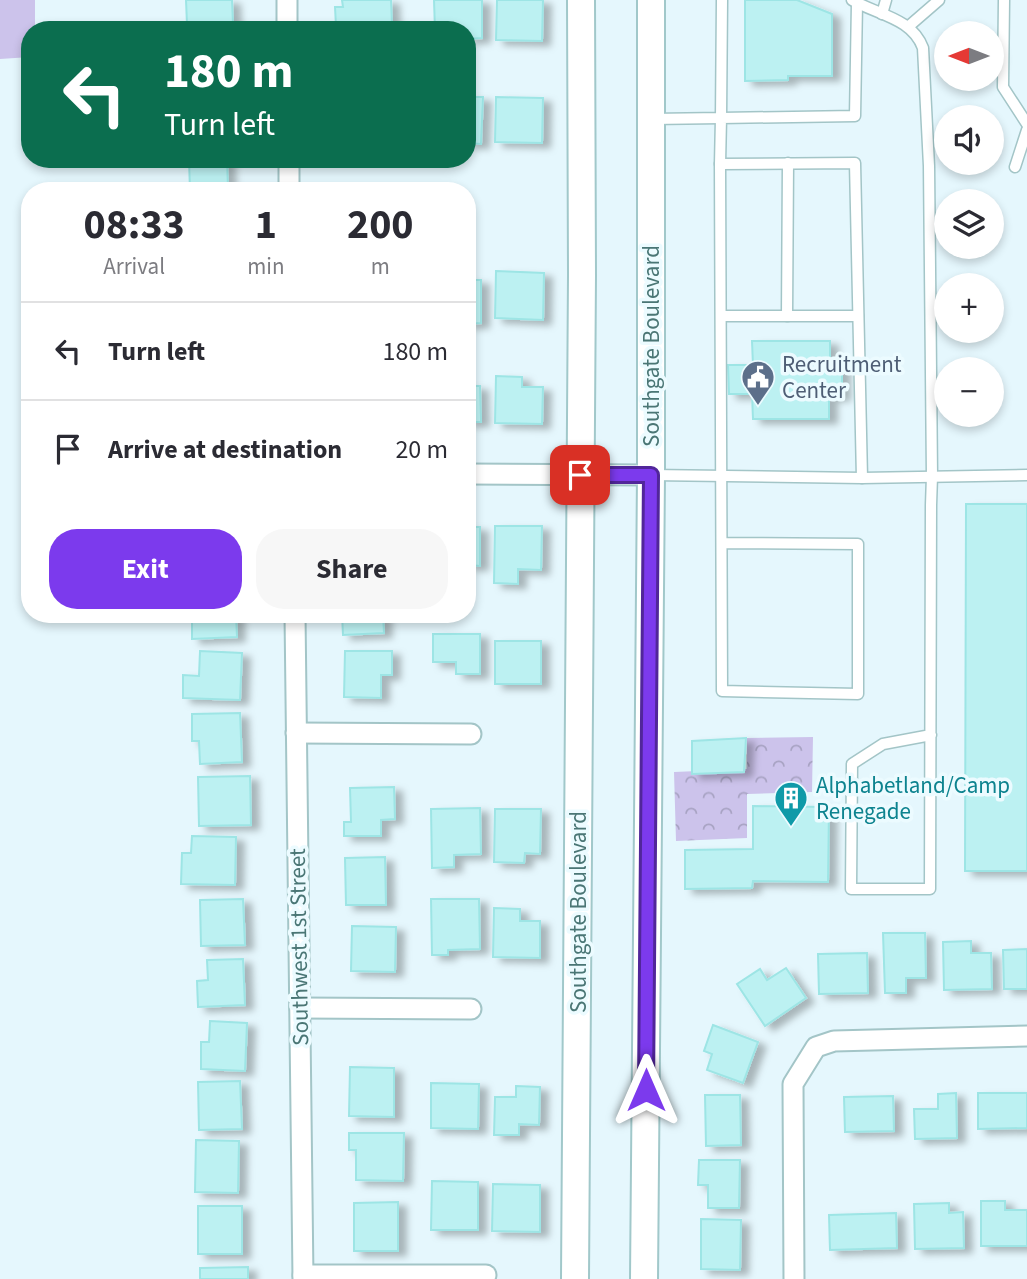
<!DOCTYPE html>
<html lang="en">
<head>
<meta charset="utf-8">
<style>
  :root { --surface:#fff; --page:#f7f7f7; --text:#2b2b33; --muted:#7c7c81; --line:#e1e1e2; --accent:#7c3aed }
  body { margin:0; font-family:"Source Sans 3",sans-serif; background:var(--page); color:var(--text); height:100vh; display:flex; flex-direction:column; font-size:26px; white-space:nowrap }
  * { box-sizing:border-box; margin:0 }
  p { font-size:23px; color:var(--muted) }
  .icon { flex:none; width:38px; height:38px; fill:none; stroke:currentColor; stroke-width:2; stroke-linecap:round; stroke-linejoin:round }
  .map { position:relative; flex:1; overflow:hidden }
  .sheet { position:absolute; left:21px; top:182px; width:455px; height:441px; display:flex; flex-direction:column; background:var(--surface); border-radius:28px; box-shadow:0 4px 10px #0003 }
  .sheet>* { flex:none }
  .banner { position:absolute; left:21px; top:21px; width:455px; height:147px; border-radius:28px; box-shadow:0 4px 10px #0003; background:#0b6e4f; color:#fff; overflow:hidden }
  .needle { width:46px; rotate:270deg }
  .controls { position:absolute; left:934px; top:21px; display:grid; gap:14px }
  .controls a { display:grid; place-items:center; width:70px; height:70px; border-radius:50%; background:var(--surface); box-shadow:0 4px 10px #0003; font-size:35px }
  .pin { position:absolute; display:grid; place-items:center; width:60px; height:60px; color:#fff; margin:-30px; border-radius:14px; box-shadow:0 4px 10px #0006 }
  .me { position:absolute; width:77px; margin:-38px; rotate:0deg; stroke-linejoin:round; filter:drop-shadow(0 0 5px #0008) }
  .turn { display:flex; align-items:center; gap:24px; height:147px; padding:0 28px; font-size:32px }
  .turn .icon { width:91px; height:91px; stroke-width:2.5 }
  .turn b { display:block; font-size:49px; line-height:60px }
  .eta { display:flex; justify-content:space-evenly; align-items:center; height:119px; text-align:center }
  .eta b { font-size:42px; font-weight:700; line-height:49px }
  .cta { display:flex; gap:14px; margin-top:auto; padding:14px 28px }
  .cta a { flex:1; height:80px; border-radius:28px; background:var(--accent); color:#fff; font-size:28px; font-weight:700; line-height:80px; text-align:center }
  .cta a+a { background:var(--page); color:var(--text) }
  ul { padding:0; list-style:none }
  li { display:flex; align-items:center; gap:21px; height:98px; padding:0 28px; border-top:2px solid var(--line) }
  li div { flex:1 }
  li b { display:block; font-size:26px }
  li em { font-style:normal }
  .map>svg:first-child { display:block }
  .grass { fill:#ccc3eb }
  .park { fill:url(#park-crowns) }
  .building { fill:#bcf1f2; stroke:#9de5e5; stroke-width:2; filter:url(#shadow) }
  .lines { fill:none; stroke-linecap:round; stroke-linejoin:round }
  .service-casing { stroke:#a3c5c7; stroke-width:13 }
  .minor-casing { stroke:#a3c5c7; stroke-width:23 }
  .secondary-casing { stroke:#a1c8ca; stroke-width:30 }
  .service { stroke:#fff; stroke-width:10 }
  .minor { stroke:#fff; stroke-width:19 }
  .secondary { stroke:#fff; stroke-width:26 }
  .route-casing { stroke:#51269a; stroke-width:18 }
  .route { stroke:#7c3aed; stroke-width:12 }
  .labels { text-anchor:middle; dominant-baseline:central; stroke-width:7; stroke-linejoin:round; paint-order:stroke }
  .street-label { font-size:23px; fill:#4a7675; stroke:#ecfbff }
  .service-label { font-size:23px; fill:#4e5e75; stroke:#ecfbff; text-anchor:start }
  .culture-label { font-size:23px; fill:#0d838f; stroke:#ecfbff; text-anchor:start }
</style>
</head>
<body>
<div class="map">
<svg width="1027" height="1279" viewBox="0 0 1027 1279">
  <defs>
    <pattern id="park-crowns" width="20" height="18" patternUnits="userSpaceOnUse" patternTransform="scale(1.75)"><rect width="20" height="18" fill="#ccc3eb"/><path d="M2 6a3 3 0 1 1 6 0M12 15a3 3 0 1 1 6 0" fill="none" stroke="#a8a3c3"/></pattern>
    <filter id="shadow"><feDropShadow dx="8" dy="4.5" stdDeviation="3.5" flood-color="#0004"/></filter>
  </defs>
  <rect width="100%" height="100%" fill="#e5f7fd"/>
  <polygon class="grass" points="0,0 35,0 35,30 30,30 30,57 0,59"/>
  <polygon class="park" points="813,737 812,792 747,794 747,838 676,841 674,772 747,769 747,738"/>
  <g class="building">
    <polygon points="186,0 232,0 233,24 187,24"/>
    <polygon points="342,0 391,0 392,25 336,26 335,7 343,7"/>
    <polygon points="434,0 482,0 482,38 467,39 467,30 435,30"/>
    <polygon points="497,0 543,0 542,41 496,40"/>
    <polygon points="745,0 797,0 832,14 832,76 788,76 788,80 745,81"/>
    <polygon points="467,97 483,97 481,144 467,143"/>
    <polygon points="496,97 543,98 542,143 495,142"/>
    <polygon points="189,159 227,159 228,189 235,189 235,191 190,191"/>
    <polygon points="496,271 544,273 543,320 495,318"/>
    <polygon points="467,280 481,280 481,323 467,324"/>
    <polygon points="752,341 830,341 830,365 842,364 842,396 829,396 829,419 753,419 752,394 729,394 728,365 753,365"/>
    <polygon points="496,376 522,377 522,387 543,387 542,424 495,423"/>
    <polygon points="467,386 480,386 481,422 467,422"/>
    <polygon points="966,504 1027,504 1027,871 965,871"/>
    <polygon points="495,526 542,526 541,570 518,569 518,584 494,583"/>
    <polygon points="467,527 480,527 480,566 467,565"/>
    <polygon points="192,614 236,614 237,637 192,639"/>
    <polygon points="342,614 383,614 384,633 343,635"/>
    <polygon points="433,634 480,634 480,674 456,674 456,662 433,662"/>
    <rect x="495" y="641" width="46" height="43"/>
    <polygon points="200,651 242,653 240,700 183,698 183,675 199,676"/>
    <polygon points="345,651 392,651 392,675 381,675 381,698 344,697"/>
    <polygon points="240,713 242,762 200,764 199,741 192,741 192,714"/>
    <polygon points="746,738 744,772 692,774 692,741"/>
    <polygon points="250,776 251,825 199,826 198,777"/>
    <polygon points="394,787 395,819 381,820 381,836 344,836 344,822 351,822 350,788"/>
    <polygon points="753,806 829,807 828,882 753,881 752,888 685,889 685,850 753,849"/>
    <polygon points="480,808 481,854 454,855 454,867 432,868 431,809"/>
    <polygon points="495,809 541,809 540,854 525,853 524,863 494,862"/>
    <polygon points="192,836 236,837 235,885 181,884 182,853 191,853"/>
    <polygon points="385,857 386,905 346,905 345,858"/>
    <polygon points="243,899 245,945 201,946 200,900"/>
    <polygon points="431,899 479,899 480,949 448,950 448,955 432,955"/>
    <polygon points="494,908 520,909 520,921 540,921 540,958 493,957"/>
    <polygon points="352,926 396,927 395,972 351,971"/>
    <polygon points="883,933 925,933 926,978 906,978 906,993 885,993"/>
    <polygon points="971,941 971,953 991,953 992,989 944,990 943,942"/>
    <polygon points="1027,949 1027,989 1004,989 1003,950"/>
    <polygon points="867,953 868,993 819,994 818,954"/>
    <polygon points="243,959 245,1005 198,1007 197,981 208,980 207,960"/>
    <polygon points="786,968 806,998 765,1026 737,984 760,969 767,980"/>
    <polygon points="210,1021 247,1023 245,1071 201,1069 201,1042 209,1042"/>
    <polygon points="713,1025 758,1042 743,1083 707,1070 712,1054 704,1051"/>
    <polygon points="350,1067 394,1068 394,1117 349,1116"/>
    <polygon points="240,1081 242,1129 199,1130 198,1082"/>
    <polygon points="431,1083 479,1084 478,1129 431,1128"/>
    <polygon points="516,1086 540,1087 539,1125 519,1124 519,1135 494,1135 495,1097 516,1097"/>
    <polygon points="956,1093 957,1138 915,1139 914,1109 938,1109 938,1094"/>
    <polygon points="978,1093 1027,1093 1027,1128 978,1129"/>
    <polygon points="705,1095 740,1095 741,1145 706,1146"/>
    <polygon points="893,1096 894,1131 845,1132 844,1097"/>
    <polygon points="349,1133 404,1133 403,1181 356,1180 356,1150 349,1150"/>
    <polygon points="196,1140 239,1141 238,1193 195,1192"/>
    <polygon points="699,1160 740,1160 739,1208 708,1208 708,1185 698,1185"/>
    <polygon points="432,1181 478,1182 478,1230 431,1230"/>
    <polygon points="493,1184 540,1185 540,1232 492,1231"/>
    <polygon points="981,1201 1005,1201 1005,1210 1027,1210 1027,1246 981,1246"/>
    <polygon points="398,1202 398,1251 354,1251 354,1203"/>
    <polygon points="949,1203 949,1213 963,1212 964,1248 915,1249 914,1204"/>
    <rect x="198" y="1206" width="44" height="48"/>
    <polygon points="896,1213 897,1248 830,1250 829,1215"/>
    <polygon points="701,1219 741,1220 740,1270 701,1269"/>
    <polygon points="248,1267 248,1279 200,1279 200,1268"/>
  </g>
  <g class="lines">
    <defs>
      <g id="service">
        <path d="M852 0C878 15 912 18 923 48L929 166 932 476 931 505 930 889H851L852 764 883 744 931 735"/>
        <polyline points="1004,0 1003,87 1027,124"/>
        <polyline points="882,14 886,0"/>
        <polyline points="909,26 939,0"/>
        <polyline points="652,119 721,118 722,0"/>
        <polyline points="720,164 721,118 855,116 857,3"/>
        <polyline points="1015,167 1027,130"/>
        <polyline points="722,316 858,316"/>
        <polyline points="787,316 788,163"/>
        <polyline points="651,475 862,478 1027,475"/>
        <path d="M722 543 858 544V694L722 691C722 515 722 339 720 164L855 163 862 478"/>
      </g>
      <g id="minor">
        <polyline points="287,0 287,30"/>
        <polyline points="289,159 289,191"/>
        <polyline points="467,474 651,475"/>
        <polyline points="295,614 303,1279"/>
        <polyline points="296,733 471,734"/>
        <polyline points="300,1008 471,1009"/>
        <polyline points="303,1275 486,1275"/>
        <polyline points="794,1279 793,1084 816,1047 834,1041 1027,1036"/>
      </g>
      <g id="secondary">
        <polyline points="575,1279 582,275 581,0"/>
        <polyline points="644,1279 651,475 651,0"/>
      </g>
    </defs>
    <use href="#service" class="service-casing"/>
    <use href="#minor" class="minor-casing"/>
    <use href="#secondary" class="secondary-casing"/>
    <use href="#service" class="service"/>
    <use href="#minor" class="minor"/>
    <use href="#secondary" class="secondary"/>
  </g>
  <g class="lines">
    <defs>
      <polyline id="route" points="580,475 651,475 646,1090"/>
    </defs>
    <use href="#route" class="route-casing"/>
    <use href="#route" class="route"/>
  </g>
  <defs>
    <symbol id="civic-pin" viewBox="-11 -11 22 30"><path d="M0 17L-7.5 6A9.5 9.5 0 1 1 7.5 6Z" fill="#5c6f8a" stroke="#ecfbff"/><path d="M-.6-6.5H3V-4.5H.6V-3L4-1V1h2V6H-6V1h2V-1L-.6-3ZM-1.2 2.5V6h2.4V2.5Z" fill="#fff"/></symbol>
    <symbol id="building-pin" viewBox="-11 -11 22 30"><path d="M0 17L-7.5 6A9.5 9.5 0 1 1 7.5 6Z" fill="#0f9aa8" stroke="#ecfbff"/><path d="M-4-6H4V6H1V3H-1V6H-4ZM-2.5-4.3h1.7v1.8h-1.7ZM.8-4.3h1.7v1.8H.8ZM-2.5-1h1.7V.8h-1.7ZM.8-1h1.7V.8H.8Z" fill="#fff"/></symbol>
  </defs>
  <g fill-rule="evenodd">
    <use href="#civic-pin" x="739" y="358" width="38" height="52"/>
    <use href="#building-pin" x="772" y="779" width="38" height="52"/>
  </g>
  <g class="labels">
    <g class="street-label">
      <text transform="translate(651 346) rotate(-90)">Southgate Boulevard</text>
      <text transform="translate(578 912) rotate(-90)">Southgate Boulevard</text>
      <text transform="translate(299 947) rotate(-91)">Southwest 1st Street</text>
    </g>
    <g class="service-label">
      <text x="782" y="364">Recruitment<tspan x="782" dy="26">Center</tspan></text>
    </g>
    <g class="culture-label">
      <text x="816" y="785">Alphabetland/Camp<tspan x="816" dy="26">Renegade</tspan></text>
    </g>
  </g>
</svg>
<div class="controls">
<a><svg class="needle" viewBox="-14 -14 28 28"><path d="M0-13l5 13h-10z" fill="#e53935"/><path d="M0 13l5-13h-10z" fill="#7c7c81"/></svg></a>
<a><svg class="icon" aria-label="sound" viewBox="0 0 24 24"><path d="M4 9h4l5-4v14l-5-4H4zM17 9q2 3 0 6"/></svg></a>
<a><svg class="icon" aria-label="layers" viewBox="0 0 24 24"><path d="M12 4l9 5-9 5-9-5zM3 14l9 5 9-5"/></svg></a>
<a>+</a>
<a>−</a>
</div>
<div class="pin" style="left:580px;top:475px;background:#d93025"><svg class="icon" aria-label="arrive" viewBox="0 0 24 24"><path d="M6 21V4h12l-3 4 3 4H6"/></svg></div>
<svg class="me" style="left:646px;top:1090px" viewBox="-20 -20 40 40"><path d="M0-17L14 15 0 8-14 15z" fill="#7c3aed" stroke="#fff" stroke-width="4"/></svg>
<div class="banner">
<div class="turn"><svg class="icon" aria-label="left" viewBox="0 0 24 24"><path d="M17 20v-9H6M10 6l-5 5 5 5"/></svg><div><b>180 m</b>Turn left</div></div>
</div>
<section class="sheet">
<div class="eta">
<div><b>08:33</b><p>Arrival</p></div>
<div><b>1</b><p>min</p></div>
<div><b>200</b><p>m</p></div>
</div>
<ul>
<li><svg class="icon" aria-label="left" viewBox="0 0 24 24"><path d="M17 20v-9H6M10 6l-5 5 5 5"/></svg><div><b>Turn left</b></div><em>180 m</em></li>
<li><svg class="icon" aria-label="arrive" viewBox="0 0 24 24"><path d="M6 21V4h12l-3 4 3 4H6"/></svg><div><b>Arrive at destination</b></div><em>20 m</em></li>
</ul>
<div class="cta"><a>Exit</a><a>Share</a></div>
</section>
</div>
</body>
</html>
